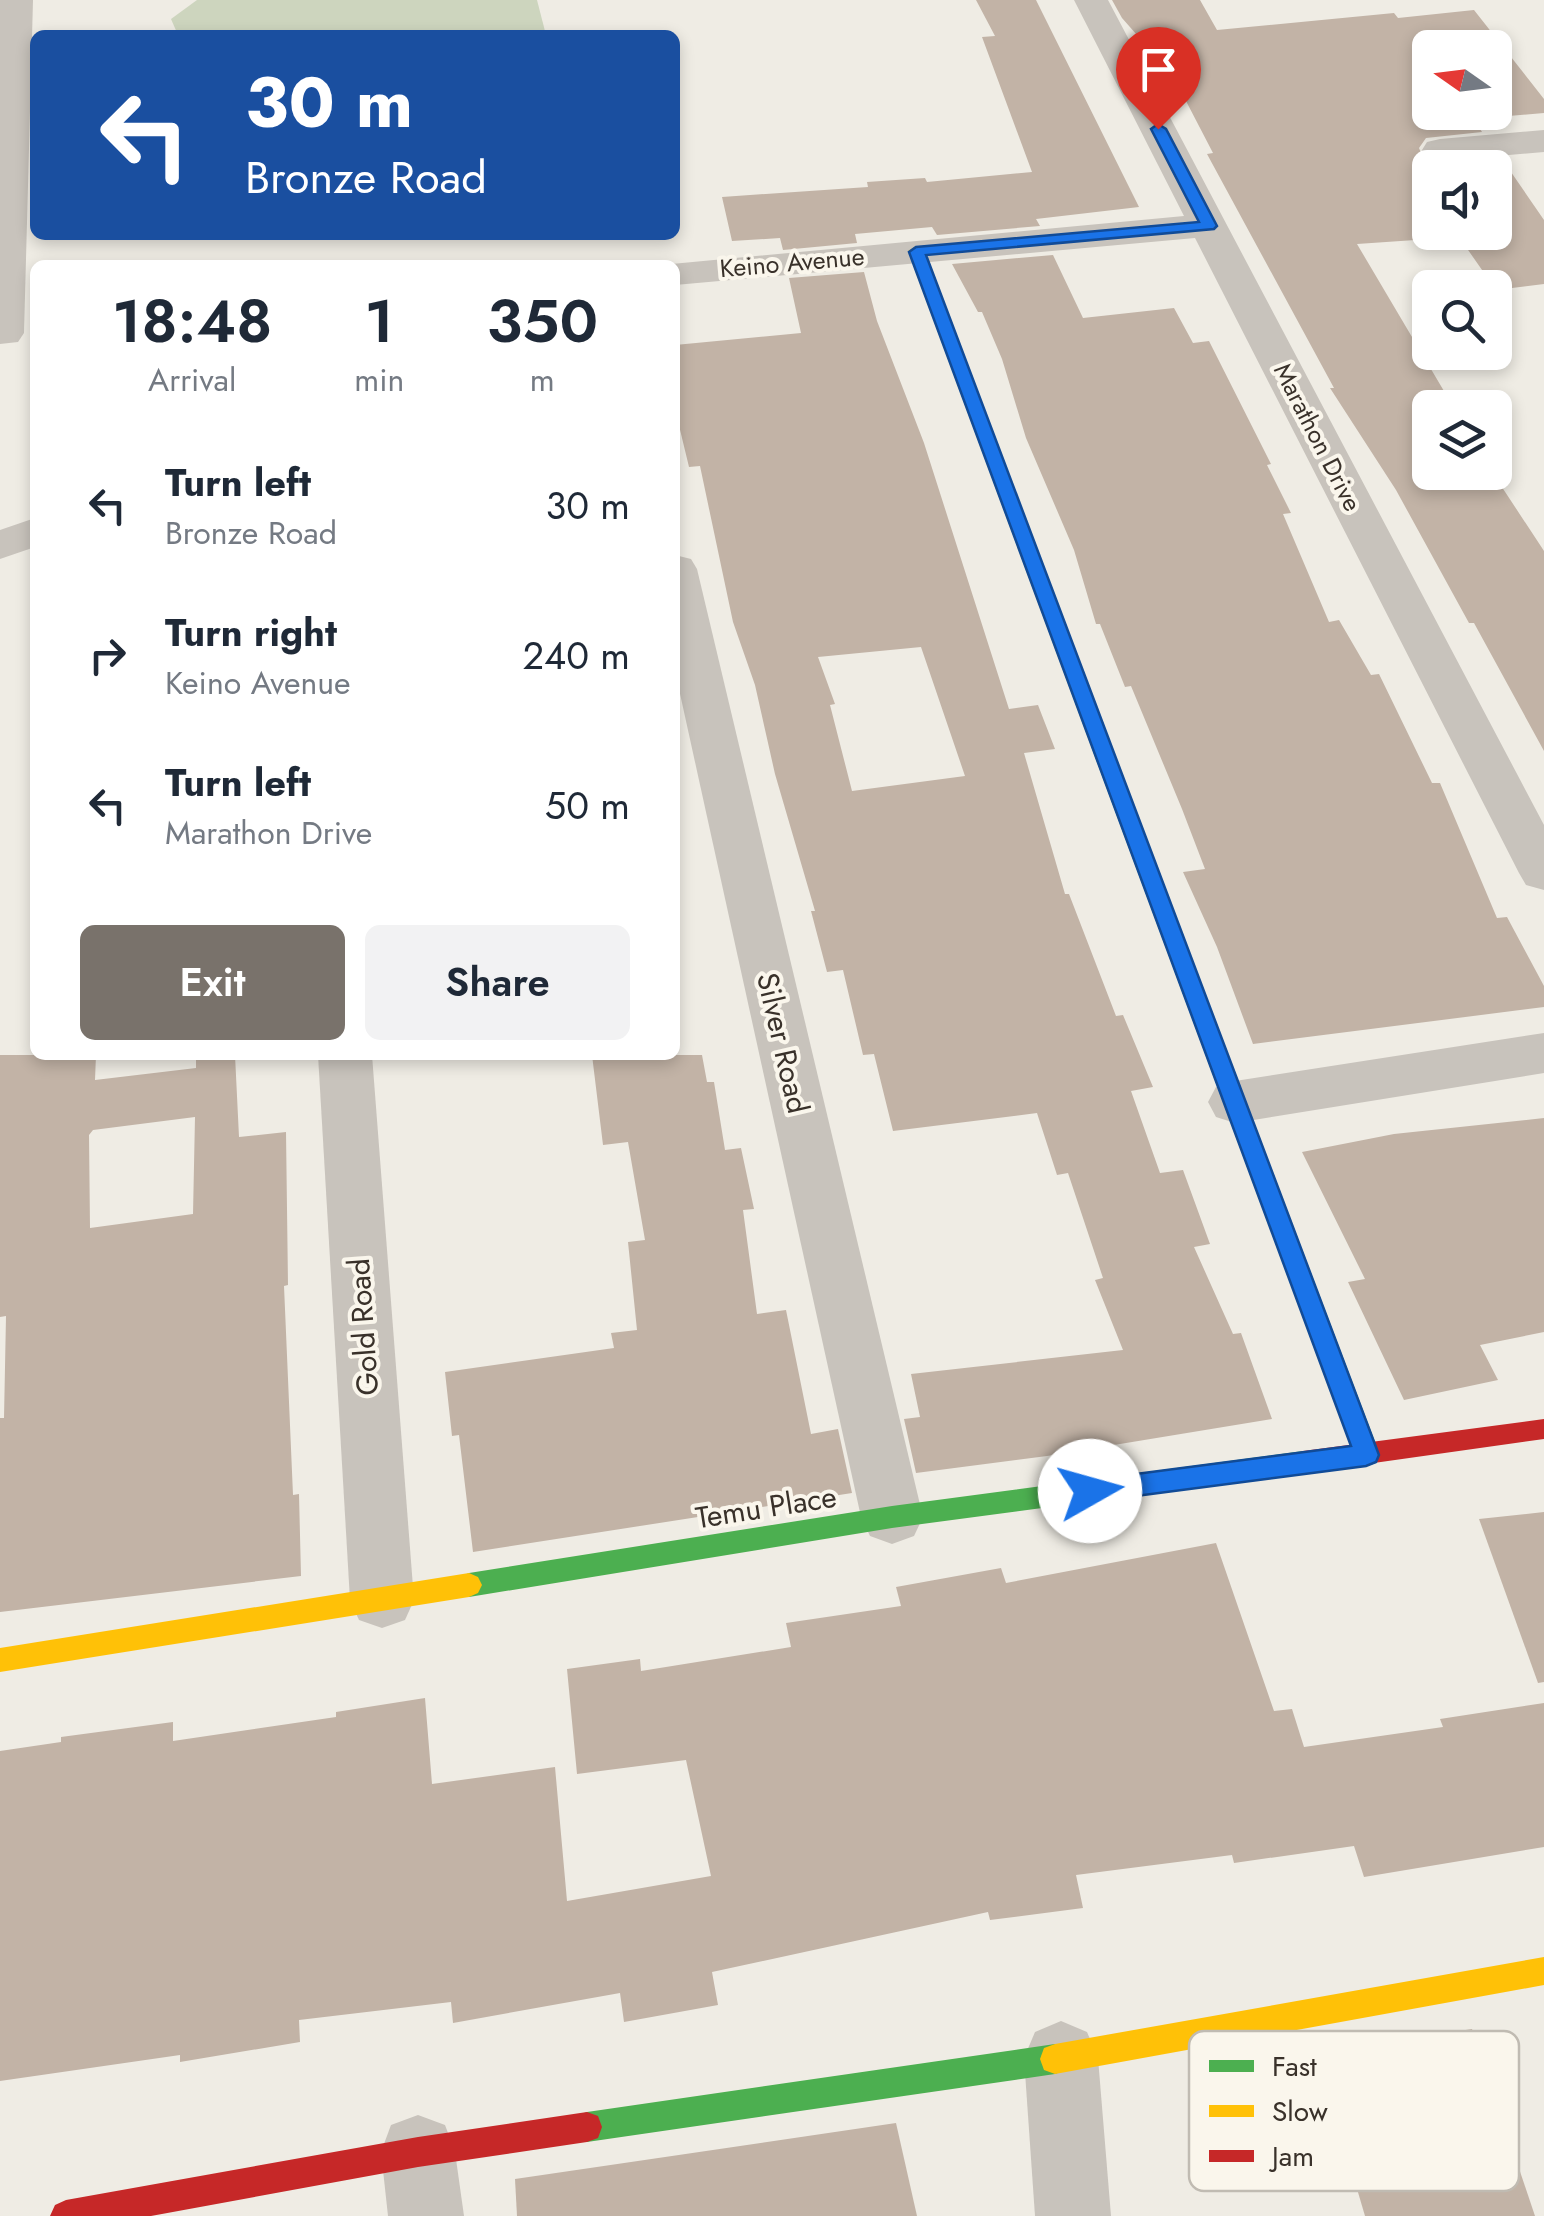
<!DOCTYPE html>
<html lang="en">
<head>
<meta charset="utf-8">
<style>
  :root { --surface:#fff; --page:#f2f2f3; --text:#1f2937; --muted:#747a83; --accent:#79726b }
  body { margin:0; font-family:Jost,sans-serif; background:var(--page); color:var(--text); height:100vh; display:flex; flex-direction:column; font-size:38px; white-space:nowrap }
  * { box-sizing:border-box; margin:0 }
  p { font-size:32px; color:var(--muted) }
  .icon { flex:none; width:55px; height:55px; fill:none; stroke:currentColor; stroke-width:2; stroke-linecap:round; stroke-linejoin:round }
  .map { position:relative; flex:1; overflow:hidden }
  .side { position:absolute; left:30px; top:260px; width:650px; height:800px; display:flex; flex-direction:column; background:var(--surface); border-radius:15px; box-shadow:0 5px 15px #0003 }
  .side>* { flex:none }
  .guide { position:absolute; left:30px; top:30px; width:650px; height:210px; border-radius:15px; box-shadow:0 5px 15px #0003; background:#1a4fa0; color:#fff; overflow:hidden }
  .needle { width:65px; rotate:284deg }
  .controls { position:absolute; left:1412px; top:30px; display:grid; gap:20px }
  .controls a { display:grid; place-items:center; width:100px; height:100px; border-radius:15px; background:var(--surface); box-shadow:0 5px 15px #0003; font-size:50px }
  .pin { position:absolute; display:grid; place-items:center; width:85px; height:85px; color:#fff; margin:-102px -42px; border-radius:50% 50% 50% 0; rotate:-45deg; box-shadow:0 0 10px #0007 }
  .pin .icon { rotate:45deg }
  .me { position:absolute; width:110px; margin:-55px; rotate:83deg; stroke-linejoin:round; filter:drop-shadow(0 0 8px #0008) }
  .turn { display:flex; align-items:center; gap:35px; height:210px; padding:0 50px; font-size:45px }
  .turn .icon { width:130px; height:130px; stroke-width:2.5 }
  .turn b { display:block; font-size:70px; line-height:85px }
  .eta { display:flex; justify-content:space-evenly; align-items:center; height:170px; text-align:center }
  .eta b { font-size:60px; font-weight:600; line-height:70px }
  .button { display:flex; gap:20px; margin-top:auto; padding:20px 50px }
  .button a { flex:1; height:115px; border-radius:15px; background:var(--accent); color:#fff; font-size:40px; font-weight:600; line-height:115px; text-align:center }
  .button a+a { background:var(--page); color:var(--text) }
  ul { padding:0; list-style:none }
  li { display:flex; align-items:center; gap:30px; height:150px; padding:0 50px }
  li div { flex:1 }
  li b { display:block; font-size:38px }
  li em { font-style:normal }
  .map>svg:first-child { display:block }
  .green { fill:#cdd5be }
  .building { fill:#c2b3a6; fill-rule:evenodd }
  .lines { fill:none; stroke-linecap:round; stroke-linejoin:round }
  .street { fill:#c8c3bc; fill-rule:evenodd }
  .fast { fill:#4caf50; fill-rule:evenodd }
  .slow { fill:#ffc107; fill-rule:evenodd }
  .jam { fill:#c62828; fill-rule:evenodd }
  .route { fill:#1a73e8; stroke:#114b97; stroke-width:2.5 }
  .labels { text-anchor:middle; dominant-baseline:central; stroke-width:8; stroke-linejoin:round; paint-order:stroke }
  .far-street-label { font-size:25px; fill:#39312a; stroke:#faf6ec }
  .street-label { font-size:30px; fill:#39312a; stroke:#faf6ec }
  .key { fill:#faf6ec; stroke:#c0bbb2; stroke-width:2.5 }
  .key-label { font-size:28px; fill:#39312a }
</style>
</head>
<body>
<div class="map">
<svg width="1544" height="2216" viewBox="0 0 1544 2216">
  <rect width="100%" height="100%" fill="#efece4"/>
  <polygon class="green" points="197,0 537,0 546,35 178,35 171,19"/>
  <g class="building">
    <polygon points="976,0 1036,0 1139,207 1036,219 1040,226 937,235 932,227 855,234 857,243 783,250 780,238 732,241 722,197 868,187 867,182 925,178 927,182 1032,172 982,37 995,36"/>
    <path d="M1112 0H1200L1217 30 1394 13 1398 18 1474 10 1544 99V113L1474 119 1482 132 1426 138 1419 148 1424 160 1439 165 1502 159 1544 220V284L1496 290 1459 237 1357 244 1454 408H1430V472H1492L1544 551V751L1474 623H1469L1396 490 1330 388H1334L1207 154 1213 153 1173 76 1122 18ZM1430 48H1495V112H1430ZM1430 168H1495V232H1430Z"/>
    <polygon points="1053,255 1083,318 1174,308 1193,343 1209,341 1271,464 1267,465 1291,513 1283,514 1329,622 1339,620 1371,675 1379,674 1432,783 1440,783 1497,918 1507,917 1544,986 1544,1007 1253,1044 1217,947 1183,872 1205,869 1182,809 1131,686 1125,687 1100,624 1096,624 1074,550 1026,438 1002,359 982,312 978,312 952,264"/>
    <path d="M864 272 877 321 924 443 1009 709 1038 705 1055 749 1024 753 1065 894H1069L1116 1016 1123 1015 1153 1087 1131 1091 1160 1173 1183 1170 1210 1244 1194 1247 1233 1334 1241 1333 1272 1419 1047 1456 916 1473 904 1419 920 1417 911 1374 1123 1350 1095 1280 1103 1278 1068 1173 1057 1175 1037 1113 893 1131 874 1054 863 1055 843 970 827 972 811 911H815L775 774 755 685 733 622 700 466 689 467 675 409V345L801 333 789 278ZM921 647 965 776 852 791 830 705 835 704 818 657Z"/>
    <path d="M0 1055H96L95 1080 196 1068V1055H235L239 1137 286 1132 288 1285 284 1286 293 1495 299 1494 301 1576 0 1612V1418H4L6 1316 0 1317ZM195 1117 193 1214 90 1228 89 1135 93 1130Z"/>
    <polygon points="592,1055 702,1055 707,1082 714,1082 725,1150 741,1148 754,1209 743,1210 757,1314 786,1310 811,1434 838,1429 852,1493 473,1552 459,1435 452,1436 445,1372 614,1348 611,1333 637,1330 628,1242 645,1240 628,1142 603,1145"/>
    <polygon points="1544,1118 1544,1332 1480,1345 1498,1380 1404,1400 1348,1282 1365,1279 1302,1152 1394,1134"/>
    <polygon points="1544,1512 1544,1682 1538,1683 1479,1519"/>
    <polygon points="1216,1543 1274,1711 1292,1709 1304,1747 1443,1727 1440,1719 1544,1703 1544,1847 1364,1877 1354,1846 1234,1863 1232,1855 1076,1875 1083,1908 990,1920 988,1912 712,1972 718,2005 624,2022 620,1993 453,2023 451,2002 299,2020 300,2042 180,2062 180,2055 0,2081 0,1751 61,1742 61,1737 173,1722 173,1741 336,1717 336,1712 425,1698 432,1784 555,1767 567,1901 711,1876 686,1760 577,1774 567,1669 640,1659 641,1671 791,1647 786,1623 901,1606 896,1587 1001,1568 1006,1583"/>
    <polygon points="1472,2029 1535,2216 1365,2216 1317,2053"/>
    <polygon points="896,2123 917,2216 517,2216 515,2179"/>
  </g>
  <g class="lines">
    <g class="street">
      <polygon points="0,0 33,0 24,333 18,342 0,344"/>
      <polygon points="1074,0 1108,0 1544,825 1544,890 1526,885 1519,873 1195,238 675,285 675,265 661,265 1184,216"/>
      <polygon points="1544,130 1544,152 1440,161 1427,158 1422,150 1427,142 1440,139"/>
      <polygon points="35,518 35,547 0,559 0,530"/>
      <polygon points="675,555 691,559 697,569 923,1517 914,1536 892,1544 870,1536 861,1517 675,671"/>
      <polygon points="1544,1033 1544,1073 1235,1123 1216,1117 1208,1102 1216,1087 1235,1081"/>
      <polygon points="318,1055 372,1055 414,1600 405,1620 382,1628 359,1620 350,1600"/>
      <polygon points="1061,2021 1087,2032 1098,2058 1111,2216 1035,2216 1024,2058 1035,2032"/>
      <polygon points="418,2115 445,2125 455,2152 464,2216 388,2216 381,2152 391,2125"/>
    </g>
    <g class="fast">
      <polygon points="1101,740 1111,746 1380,1455 1376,1463 1367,1466 1358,1463 1354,1455 1091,746"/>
      <polygon points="1303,1451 1312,1454 1316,1462 1312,1470 1303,1473 892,1528 469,1597 460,1593 456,1585 460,1577 469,1573 892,1506"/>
      <polygon points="1055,2044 1066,2048 1070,2059 1066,2070 1055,2074 587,2142 576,2138 572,2127 576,2116 587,2112"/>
    </g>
    <g class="slow">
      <polygon points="916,246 924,251 1111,746 1108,751 1101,752 1091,746 908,251"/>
      <polygon points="469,1573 478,1577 482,1585 478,1593 469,1597 0,1672 0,1648"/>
      <polygon points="1544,1957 1544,1985 1055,2074 1044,2070 1040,2059 1044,2048 1055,2044"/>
    </g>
    <g class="jam">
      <polygon points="1544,1419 1544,1439 1303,1473 1294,1470 1290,1462 1294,1454 1303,1451"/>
      <polygon points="587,2112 598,2116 602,2127 598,2138 587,2142 418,2167 151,2216 50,2216 55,2205 66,2200 418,2137"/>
    </g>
  </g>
  <polygon class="route" points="1158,124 1166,129 1217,226 1214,229 926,255 1379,1455 1376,1462 1366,1466 1090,1502 1080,1499 1077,1491 1080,1483 1090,1480 1351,1446 909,252 916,247 1199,222 1151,129"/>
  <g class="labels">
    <g class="far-street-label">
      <text transform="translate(792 262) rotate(-5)">Keino Avenue</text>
      <text transform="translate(1318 437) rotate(63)">Marathon Drive</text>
    </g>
    <g class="street-label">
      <text transform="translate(783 1043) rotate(77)">Silver Road</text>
      <text transform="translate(363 1327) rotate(-94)">Gold Road</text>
      <text transform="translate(766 1507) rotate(-9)">Temu Place</text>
    </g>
  </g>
  <rect x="1189" y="2031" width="330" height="160" rx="15" class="key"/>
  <rect x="1209" y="2060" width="45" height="12" fill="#4caf50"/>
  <rect x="1209" y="2105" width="45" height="12" fill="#ffc107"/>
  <rect x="1209" y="2150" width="45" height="12" fill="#c62828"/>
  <g class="key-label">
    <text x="1272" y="2076">Fast</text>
    <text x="1272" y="2121">Slow</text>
    <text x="1272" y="2166">Jam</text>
  </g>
</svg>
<div class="controls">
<a><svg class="needle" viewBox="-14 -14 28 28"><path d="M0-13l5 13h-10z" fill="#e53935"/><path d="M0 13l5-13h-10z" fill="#747a83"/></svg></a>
<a><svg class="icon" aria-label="sound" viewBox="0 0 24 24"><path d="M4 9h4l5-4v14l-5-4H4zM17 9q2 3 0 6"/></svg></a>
<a><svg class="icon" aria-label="search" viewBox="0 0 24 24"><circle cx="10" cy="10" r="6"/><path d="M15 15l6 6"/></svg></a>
<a><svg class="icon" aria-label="layers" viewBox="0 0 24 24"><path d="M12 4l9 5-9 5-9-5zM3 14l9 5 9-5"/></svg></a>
</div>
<div class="pin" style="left:1158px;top:129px;background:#d93025"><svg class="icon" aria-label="arrive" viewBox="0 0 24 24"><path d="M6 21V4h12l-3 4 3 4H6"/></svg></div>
<svg class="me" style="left:1090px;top:1491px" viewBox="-20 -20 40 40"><circle r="19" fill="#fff"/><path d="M0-13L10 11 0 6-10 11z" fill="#1a73e8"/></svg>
<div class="guide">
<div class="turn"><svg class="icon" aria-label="left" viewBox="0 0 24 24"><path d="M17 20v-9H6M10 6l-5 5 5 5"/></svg><div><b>30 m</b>Bronze Road</div></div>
</div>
<section class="side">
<div class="eta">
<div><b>18:48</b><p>Arrival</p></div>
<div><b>1</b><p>min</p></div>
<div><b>350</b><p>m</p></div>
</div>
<ul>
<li><svg class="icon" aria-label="left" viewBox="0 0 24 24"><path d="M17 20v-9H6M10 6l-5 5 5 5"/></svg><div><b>Turn left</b><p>Bronze Road</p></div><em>30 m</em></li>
<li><svg class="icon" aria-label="right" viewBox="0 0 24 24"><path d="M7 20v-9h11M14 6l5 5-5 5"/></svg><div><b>Turn right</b><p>Keino Avenue</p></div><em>240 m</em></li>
<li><svg class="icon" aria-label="left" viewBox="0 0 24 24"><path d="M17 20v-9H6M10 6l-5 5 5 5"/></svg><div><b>Turn left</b><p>Marathon Drive</p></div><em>50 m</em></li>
</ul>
<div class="button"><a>Exit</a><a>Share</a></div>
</section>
</div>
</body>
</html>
